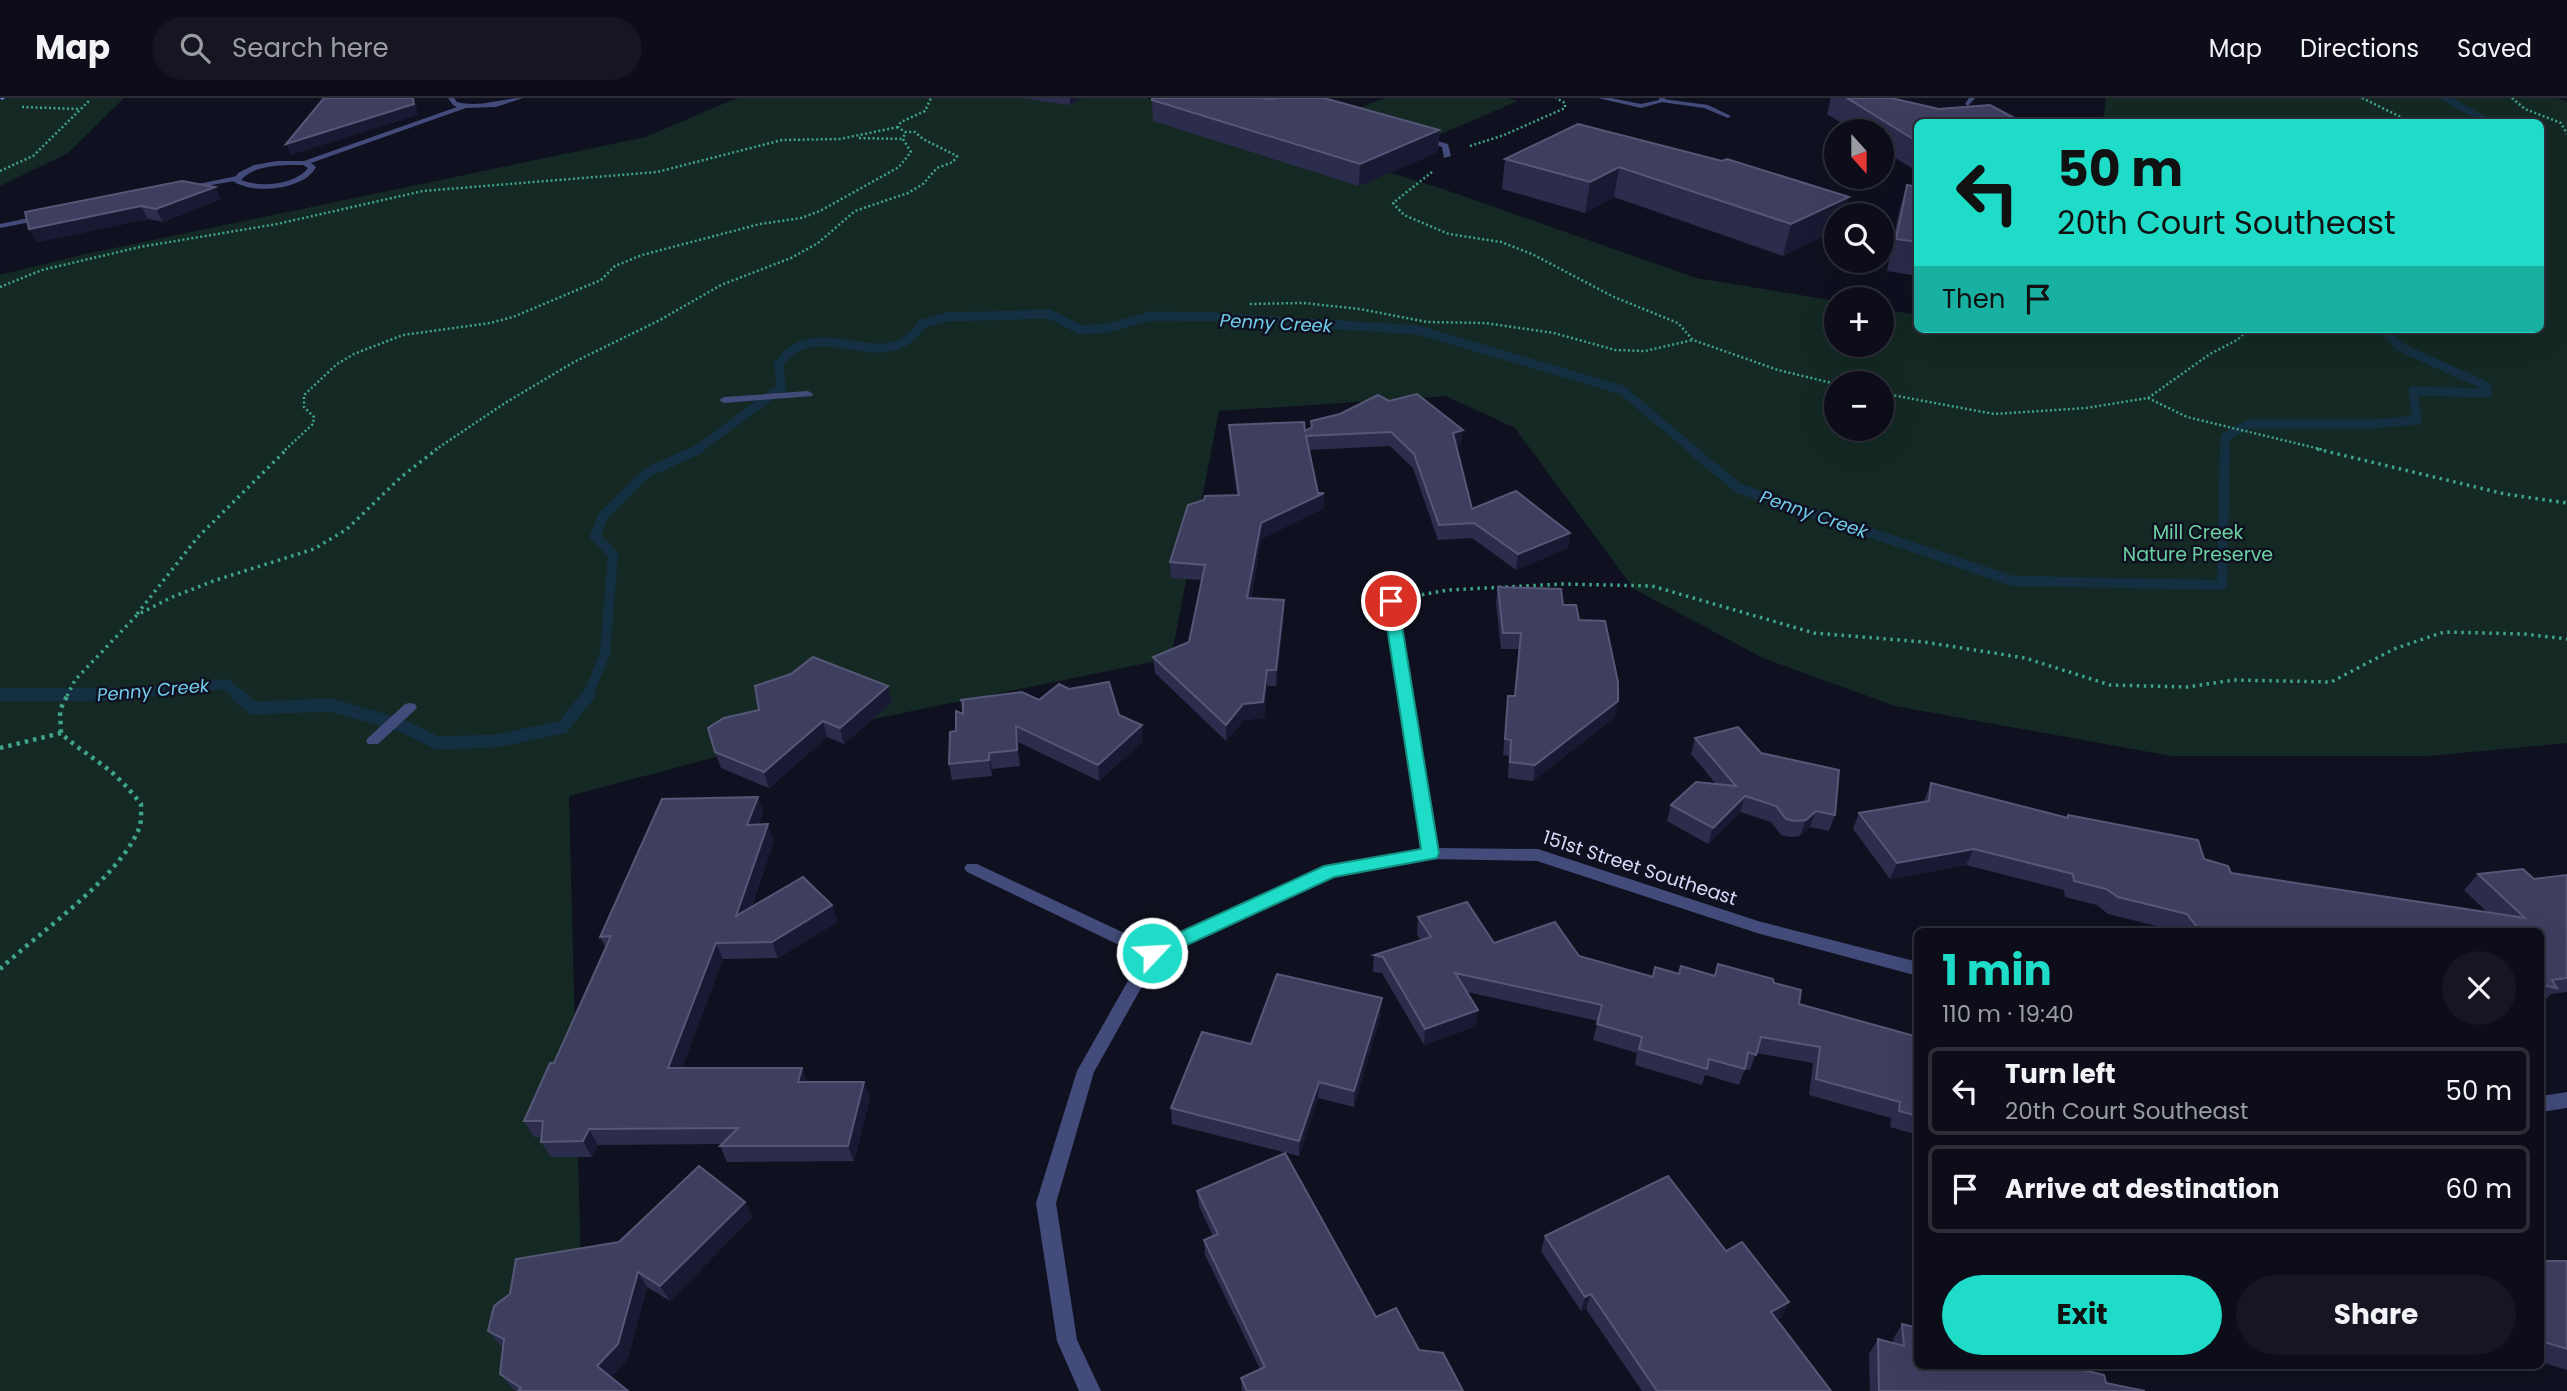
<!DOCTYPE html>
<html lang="en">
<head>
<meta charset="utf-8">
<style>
  :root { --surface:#0c0d18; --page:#151621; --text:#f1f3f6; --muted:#9a9ca2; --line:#2c2d37; --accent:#1fdcc8 }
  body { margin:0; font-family:Poppins,sans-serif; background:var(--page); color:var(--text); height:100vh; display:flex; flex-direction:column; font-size:26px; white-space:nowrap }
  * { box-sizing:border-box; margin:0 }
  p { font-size:23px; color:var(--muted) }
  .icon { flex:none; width:38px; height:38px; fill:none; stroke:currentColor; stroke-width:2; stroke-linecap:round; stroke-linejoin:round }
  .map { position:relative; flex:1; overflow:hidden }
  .drawer { position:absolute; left:1914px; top:830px; width:630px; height:441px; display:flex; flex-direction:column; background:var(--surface); border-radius:10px; box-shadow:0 7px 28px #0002,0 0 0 2px var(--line) }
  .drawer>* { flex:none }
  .hud { position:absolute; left:1914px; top:21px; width:630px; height:214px; border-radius:10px; box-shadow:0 7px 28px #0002,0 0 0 2px var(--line); background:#1fdcc8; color:#111; overflow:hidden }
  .needle { width:46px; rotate:159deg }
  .controls { position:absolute; left:1824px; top:21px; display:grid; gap:14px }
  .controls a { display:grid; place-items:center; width:70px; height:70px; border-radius:50%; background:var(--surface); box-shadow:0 7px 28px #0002,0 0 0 2px var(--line); font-size:35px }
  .pin { position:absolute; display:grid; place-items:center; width:60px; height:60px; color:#fff; margin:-30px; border:4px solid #fff; border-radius:50%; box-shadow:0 2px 7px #0007 }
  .me { position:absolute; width:77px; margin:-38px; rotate:65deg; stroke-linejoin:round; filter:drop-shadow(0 0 5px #0008) }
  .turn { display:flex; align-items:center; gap:24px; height:147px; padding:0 28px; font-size:32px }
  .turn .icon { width:91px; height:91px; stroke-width:2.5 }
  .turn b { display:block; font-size:49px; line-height:60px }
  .then { display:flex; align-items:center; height:66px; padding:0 28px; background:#0003; gap:14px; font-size:26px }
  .round { display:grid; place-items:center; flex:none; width:74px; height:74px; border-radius:37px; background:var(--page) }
  .overview { display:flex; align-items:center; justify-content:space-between; height:119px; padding:0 28px }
  h1 { font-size:42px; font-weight:700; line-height:52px; color:var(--accent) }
  .cta { display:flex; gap:14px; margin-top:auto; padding:14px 28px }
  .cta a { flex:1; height:80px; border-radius:42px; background:var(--accent); color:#111; font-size:28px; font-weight:700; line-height:80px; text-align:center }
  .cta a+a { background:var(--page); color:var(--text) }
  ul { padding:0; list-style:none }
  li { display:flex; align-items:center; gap:21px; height:88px; margin:0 14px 10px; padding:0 14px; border:4px solid var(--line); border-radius:10px }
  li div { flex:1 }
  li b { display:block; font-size:26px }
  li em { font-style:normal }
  header { display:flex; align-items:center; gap:42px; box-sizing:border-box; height:98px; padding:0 35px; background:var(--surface); border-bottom:2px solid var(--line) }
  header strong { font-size:33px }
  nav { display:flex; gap:38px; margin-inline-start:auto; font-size:24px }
  .search { width:490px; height:63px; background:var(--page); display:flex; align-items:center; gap:18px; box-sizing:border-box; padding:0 24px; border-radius:38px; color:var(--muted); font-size:26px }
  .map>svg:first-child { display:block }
  .green { fill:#142924; fill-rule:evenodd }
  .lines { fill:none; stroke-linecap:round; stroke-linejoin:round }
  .stream-far3 { stroke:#142f41; stroke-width:7 }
  .stream-far2 { stroke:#142f41; stroke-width:9 }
  .stream-far1 { stroke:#142f41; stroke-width:10 }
  .stream { stroke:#142f41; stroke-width:13 }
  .path-far2 { stroke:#3fa489; stroke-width:2.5; stroke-dasharray:2 2.5; stroke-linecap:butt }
  .path-far1 { stroke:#3fa489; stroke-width:3.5; stroke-dasharray:2.5 4.5; stroke-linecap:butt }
  .path { stroke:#3fa489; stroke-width:4.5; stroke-dasharray:3.5 5; stroke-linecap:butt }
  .lane { fill:#424b79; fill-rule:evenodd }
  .street { fill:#424b79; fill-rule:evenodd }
  .secondary { fill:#798eec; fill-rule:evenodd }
  .wall { fill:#2c2c4c }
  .shaded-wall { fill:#191933 }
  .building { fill:#3e3f5f; stroke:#565777; stroke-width:2 }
  .route { fill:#1fdcc8; stroke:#148f82; stroke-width:2 }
  .labels { text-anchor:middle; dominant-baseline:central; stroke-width:5; stroke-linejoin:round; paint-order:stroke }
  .far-water-label { font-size:18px; font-style:italic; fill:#71cceb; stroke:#101120 }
  .park-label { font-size:19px; fill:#6ccfa2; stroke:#101120 }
  .street-label { font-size:19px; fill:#d6d9f9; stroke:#101120 }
</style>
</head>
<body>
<header>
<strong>Map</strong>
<div class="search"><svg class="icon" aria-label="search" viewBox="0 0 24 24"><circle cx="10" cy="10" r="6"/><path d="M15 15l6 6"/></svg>Search here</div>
<nav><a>Map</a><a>Directions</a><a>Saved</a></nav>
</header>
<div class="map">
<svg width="2567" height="1293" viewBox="0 0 2567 1293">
  <rect width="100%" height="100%" fill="#101120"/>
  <g class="green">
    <polygon points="0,0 124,0 68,55 0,88"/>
    <path d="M737 0H1147L1443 91 1696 180 1836 203V247H1881V211L1918 217V231H2541V24H2103L2106 0H2557L2567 4V645L2428 658H2171L1895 608 1763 560 1634 491 1515 330 1446 298 1219 313 1171 560 810 634 569 698 584 1293H0V177L86 156 646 39ZM1836 285H1881V331H1836Z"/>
    <polygon points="1385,0 1507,0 1518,3 1434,39 1348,14"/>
  </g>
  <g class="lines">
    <polyline class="stream-far3" points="2445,0 2489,24"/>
    <g class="stream-far2">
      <path d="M697 352 782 289 778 267C783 262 788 255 794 251 835 226 887 278 922 226L946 219 1050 216 1081 232 1108 230 1151 218 1217 219 1418 232 1622 292 1693 352"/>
      <polyline points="2225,352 2225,339 2249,326 2374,326 2417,322 2413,293 2488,295 2486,288 2400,249 2386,234 2389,231"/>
    </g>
    <g class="stream-far1">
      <polyline points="1691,351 1738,390 2013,483 2222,487 2225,351"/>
      <polyline points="0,597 93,598"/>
      <polyline points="99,598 226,586 239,598"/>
      <polyline points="588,598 605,555 613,457 595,438 603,418 648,374 699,351"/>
    </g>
    <g class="stream">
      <polyline points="237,596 253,610 331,607 403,628 437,645 496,643 563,629 589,596"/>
      <polyline points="0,597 117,596"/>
    </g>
    <g class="path-far2">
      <polyline points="2362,0 2411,24"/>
      <polyline points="2512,0 2525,11 2561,25 2567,36"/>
      <polyline points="22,9 79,11"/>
      <polyline points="859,40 903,41"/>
      <polyline points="1470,48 1504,37 1565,10 1565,5 1556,0"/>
      <polyline points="0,73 33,58 90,2"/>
      <polyline points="1432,74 1393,105 1404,117 1449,136 1501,144 1532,156 1614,199 1678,225 1693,242 1778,272 1836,286"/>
      <polyline points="0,189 42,172 140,149 277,126 423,93 657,74 782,42 840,41 898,29"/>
      <polyline points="1250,206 1303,205 1360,211 1427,224 1485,225 1554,235 1615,252 1645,253 1693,242"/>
      <polyline points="1881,295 1994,316 2086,310 2148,300 2210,256 2237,242 2249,231"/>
      <polyline points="2148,300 2187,319 2324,352"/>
      <polyline points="285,352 313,326 314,319 304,309 304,297 337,266 354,256 403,237 490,225 513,219 601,182 615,168 642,157 760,126 801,120 820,113 899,69 911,54 903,41 905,34"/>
      <polyline points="435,352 505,305 574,264 660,222 721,187 791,160 818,145 855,113 908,95 923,86 937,70 953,64 957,58 923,41 915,34 905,34 898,29 901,24 925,13 931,0"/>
    </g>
    <g class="path-far1">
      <polyline points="2317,351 2505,396 2567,405"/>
      <polyline points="1415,498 1448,492 1563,486 1652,488 1814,535 1924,544 2025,560 2110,587 2187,589 2234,582 2331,584 2394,551 2444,534 2524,536 2567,541"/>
      <polyline points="137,516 197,440 287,351"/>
      <polyline points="67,598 75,582 137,517 170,500 216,482 314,451 347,431 401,379 437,351"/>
    </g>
    <g class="path">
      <polyline points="0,650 61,635"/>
      <path d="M0 871C41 833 115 783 138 733 142 725 141 715 141 706 129 691 117 677 101 666 87 655 74 648 61 635L60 612 68 596"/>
    </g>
    <g class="lane">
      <polygon points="1969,0 1975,0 1968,8 1965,6"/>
      <polygon points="1663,1 1708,7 1731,18 1728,20 1704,10 1661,4"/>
      <polygon points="1419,38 1448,46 1451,58 1444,60 1442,49 1419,42"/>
      <polygon points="237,78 240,78 240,82 183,92 179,90"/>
      <polygon points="43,117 47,119 46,121 0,130 0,126"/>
      <polygon points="808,293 813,296 812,298 724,305 719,302 724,299"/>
      <polygon points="410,605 415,606 417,609 415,612 378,646 368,646 366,643 368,640 405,606"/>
    </g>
    <g class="street">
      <path d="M448 0H454L457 4C481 10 501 0 523 0L496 9 466 10 311 65 316 69C305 92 252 97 233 83L238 75 254 67 277 63H304L457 9 453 7ZM288 67H303L308 70C295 87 260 90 241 82 253 69 271 68 288 67Z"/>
      <polygon points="1598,0 1611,0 1641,6 1659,2 1659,0 1665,0 1666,3 1641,10"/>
      <polygon points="1391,499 1397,503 1438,750 1538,751 1758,823 1918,864 1918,878 1757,835 1537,763 1431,761 1333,778 1158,860 1094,974 1056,1105 1077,1242 1101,1293 1079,1293 1057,1243 1036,1105 1077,973 1142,858 967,774 964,770 967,766 977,766 1152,848 1325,769 1423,751 1385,503"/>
      <polygon points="2567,994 2567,1010 2541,1014 2541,998"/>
    </g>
    <polygon class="secondary" points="0,0 5,0 2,2"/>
  </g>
  <g class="wall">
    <polygon points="1021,0 1082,0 1070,7"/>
    <polygon points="1831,0 1891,0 1939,11 1918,24 1918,74 1881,51 1881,33 1854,33 1827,16"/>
    <polygon points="1152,2 1439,32 1438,54 1359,88 1153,23"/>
    <polygon points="1578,26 1836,117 1836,132 1783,158 1614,99 1585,115 1502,91 1505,61"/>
    <polygon points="1907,87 1918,89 1918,178 1887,173 1898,118"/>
    <polygon points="221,101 163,124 148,121 37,144 29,131 25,114"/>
    <polygon points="1340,316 1461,346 1456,348 1472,411 1570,435 1568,450 1516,472 1472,440 1438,442 1413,370 1390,348 1309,352 1318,395 1324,410 1261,441 1251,501 1284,518 1276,588 1267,588 1264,620 1244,622 1226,643 1155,575 1153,559 1189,544 1202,482 1171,480 1170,464 1237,397 1230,342 1229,327 1305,333 1311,330 1311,323"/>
    <polygon points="1498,489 1563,507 1579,522 1615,619 1533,683 1508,680 1509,658 1503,657 1508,598 1515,598 1519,551 1501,551 1496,504"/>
    <polygon points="960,602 1039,602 1119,617 1143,643 1099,683 1018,644 1020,668 992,671 992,678 952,682 949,666 956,633 963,616"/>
    <polygon points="892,604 844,646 827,639 769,690 721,670 715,654"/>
    <polygon points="1695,640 1761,655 1835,717 1829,733 1810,729 1800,738 1790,739 1781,737 1771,724 1740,714 1708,746 1667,723 1671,707 1716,686 1691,656"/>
    <polygon points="1931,685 2066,720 2068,717 2204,761 2231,775 2487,814 2464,792 2478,776 2534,781 2567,777 2567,894 2551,896 2541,906 2541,833 2177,833 2108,816 2097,807 2065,799 2064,792 1966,767 1890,781 1853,731 1859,715 1924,703"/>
    <polygon points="758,699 763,715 759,726 774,742 751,810 832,807 837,824 778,860 723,861 682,970 802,970 807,984 870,999 854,1063 727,1064 720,1048 722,1046 598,1047 592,1059 551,1059 541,1044 541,1039 534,1039 524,1023 554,965 606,850 600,839"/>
    <polygon points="1418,819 1494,845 1579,858 1652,879 1655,869 1679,875 1714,877 1718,866 1774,885 1799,906 1918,939 1918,1037 1890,1029 1891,1020 1809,997 1813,965 1756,955 1750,972 1745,971 1739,987 1705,977 1702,987 1635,967 1637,955 1593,942 1598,923 1467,894 1478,912 1476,928 1424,947 1382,875 1373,874 1374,857 1421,843 1417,836"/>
    <polygon points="1381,916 1354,1009 1318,1000 1299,1058 1172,1026 1171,1010 1251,946"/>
    <polygon points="1197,1093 1376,1219 1419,1252 1463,1293 1242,1293 1241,1280 1260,1271 1205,1157 1204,1142 1213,1138 1199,1108"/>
    <polygon points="745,1104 752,1119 670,1203 647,1189 628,1260 611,1279 628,1293 516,1293 512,1290 500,1276 503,1249 500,1247 488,1233 510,1196 619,1144"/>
    <polygon points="1545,1138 1726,1153 1782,1219 1777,1222 1831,1293 1642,1293 1586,1211 1581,1213 1541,1153"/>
    <polygon points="2541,1163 2567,1165 2567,1272 2541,1264"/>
    <polygon points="1902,1226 2106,1285 2145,1293 1870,1293 1869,1256 1878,1241 1893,1246 1893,1241"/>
  </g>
  <g class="shaded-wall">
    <polygon points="414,0 418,17 291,57 286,46"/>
    <polygon points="1070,0 1082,0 1070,7"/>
    <polygon points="1439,32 1438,54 1359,88 1360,66"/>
    <polygon points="1619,69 1614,99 1585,115 1590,84"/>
    <polygon points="215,89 221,101 163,124 156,111"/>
    <polygon points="1849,99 1844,117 1836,117 1836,132 1783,158 1791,126"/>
    <polygon points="141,108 148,121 37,144 29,131"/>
    <polygon points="1463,332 1461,346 1452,349 1453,335"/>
    <polygon points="1324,395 1324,410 1261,441 1248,516 1247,500 1261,425"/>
    <polygon points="1570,435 1568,450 1516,472 1518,456"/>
    <polygon points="1284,502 1284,518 1276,588 1276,572"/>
    <polygon points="1267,572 1267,588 1264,620 1244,622 1226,643 1226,627"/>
    <polygon points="888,588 892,604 844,646 840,630"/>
    <polygon points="1618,603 1615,619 1533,683 1535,667"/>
    <polygon points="823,623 827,639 769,690 764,674"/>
    <polygon points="1142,627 1143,643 1099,683 1098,667"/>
    <polygon points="1016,628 1018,644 1020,668 1017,652"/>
    <polygon points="989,655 992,671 992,678 989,662"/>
    <polygon points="1745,698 1740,714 1708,746 1713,730"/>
    <polygon points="758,699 763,715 753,743 747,727"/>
    <polygon points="1816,713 1810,729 1800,738 1806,722"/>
    <polygon points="768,726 774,742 742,834 736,818"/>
    <polygon points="1974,751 1966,767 1890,781 1897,765"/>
    <polygon points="832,807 837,824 778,860 772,844"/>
    <polygon points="716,845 723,861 676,986 668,970"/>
    <polygon points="1382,900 1381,916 1354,1009 1354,993"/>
    <polygon points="1478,912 1476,928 1424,947 1425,931"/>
    <polygon points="802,970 808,986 798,984"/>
    <polygon points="864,984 870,999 854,1063 848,1048"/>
    <polygon points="1319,984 1318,1000 1299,1058 1299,1043"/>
    <polygon points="589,1031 598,1047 592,1059 583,1043"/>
    <polygon points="745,1104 752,1119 670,1203 660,1188"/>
    <polygon points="638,1174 647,1189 628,1260 608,1282 597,1268"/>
    <polygon points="1591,1196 1586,1211 1581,1213 1585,1199"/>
    <polygon points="1789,1204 1782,1219 1764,1229 1771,1214"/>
  </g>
  <g class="building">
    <polygon points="324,0 413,0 414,6 286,46"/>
    <polygon points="1152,0 1261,0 1272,1 1276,0 1324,0 1439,32 1360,66 1152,2"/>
    <polygon points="1847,0 1891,0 1939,11 1990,7 2022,24 1918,24 1918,44"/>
    <polygon points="1578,26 1722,63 1727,61 1849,99 1791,126 1619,69 1590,84 1505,61"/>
    <polygon points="182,83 215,89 156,111 141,108 29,131 25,114"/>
    <polygon points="1907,87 1918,89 1918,144 1896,141"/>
    <polygon points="1417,296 1463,332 1453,335 1472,411 1516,393 1570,435 1518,456 1474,425 1439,427 1414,356 1391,334 1306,338 1318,395 1324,395 1261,425 1247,500 1284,502 1276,572 1267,572 1263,604 1243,606 1226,627 1153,559 1189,544 1205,467 1170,464 1188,407 1204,402 1205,398 1239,397 1229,327 1304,324 1305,333 1312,329 1311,323 1340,316 1378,297 1389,303"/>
    <polygon points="1498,489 1561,491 1563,507 1576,507 1579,522 1605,523 1618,584 1618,603 1535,667 1510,664 1511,642 1505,641 1508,598 1515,598 1521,535 1503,535"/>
    <polygon points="813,559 888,588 840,630 823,623 764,674 715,654 708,630 724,620 759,612 755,588 791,576"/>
    <polygon points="1109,584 1119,617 1142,627 1098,667 1016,628 1017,652 989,655 989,662 949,666 950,634 956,633 956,613 963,616 963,603 960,602 1022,594 1039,602 1059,586 1069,591"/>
    <polygon points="1738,629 1761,655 1839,672 1835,717 1816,713 1806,722 1795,723 1786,721 1776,708 1745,698 1713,730 1671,707 1696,684 1736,688 1695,640"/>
    <polygon points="1931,685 2068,720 2068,717 2198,742 2204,761 2228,768 2231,775 2525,820 2478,776 2523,771 2534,781 2567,777 2567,880 2552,882 2557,890 2541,887 2541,833 2200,833 2187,816 2118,799 2106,791 2074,783 2073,776 1974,751 1897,765 1859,715 1929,703"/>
    <polygon points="758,699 747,727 768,726 736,818 803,779 832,807 772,844 716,845 668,970 802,970 798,984 864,984 848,1048 720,1048 738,1030 589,1031 583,1043 541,1044 543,1023 524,1023 550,965 554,965 611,838 600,839 662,701"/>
    <polygon points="1467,804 1494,845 1555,824 1579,858 1653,879 1655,869 1679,876 1681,868 1715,878 1718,866 1773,881 1774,885 1801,892 1799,906 1918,939 1918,1018 1899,1013 1900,1004 1816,981 1820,949 1761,939 1756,957 1748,954 1745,971 1709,961 1707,971 1639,951 1642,939 1597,926 1602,907 1455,875 1478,912 1425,931 1383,859 1374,857 1431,839 1418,819"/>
    <polygon points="1277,876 1382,900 1354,993 1319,984 1299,1043 1171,1010 1202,934 1251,946"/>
    <polygon points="1285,1055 1376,1219 1396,1210 1419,1252 1443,1255 1463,1293 1247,1293 1241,1280 1265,1269 1204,1142 1218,1136 1197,1093"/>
    <polygon points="699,1068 745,1104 660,1188 638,1174 618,1246 597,1268 628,1293 518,1293 521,1290 500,1276 504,1241 488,1233 494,1208 510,1196 516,1161 619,1144"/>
    <polygon points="1668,1078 1726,1153 1742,1144 1789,1204 1771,1214 1831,1293 1657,1293 1591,1196 1585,1199 1545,1138"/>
    <polygon points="2541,1163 2566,1163 2567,1165 2567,1251 2541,1243"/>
    <polygon points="1902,1226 1918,1230 1918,1267 2064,1267 2104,1277 2106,1285 2145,1293 1879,1293 1878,1241 1904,1248"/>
  </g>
  <polygon class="route" points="1391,499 1398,503 1439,755 1437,760 1334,779 1159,860 1152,862 1145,860 1143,855 1145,850 1324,768 1421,751 1383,503"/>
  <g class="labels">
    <g class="far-water-label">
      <text transform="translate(1276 225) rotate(3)">Penny Creek</text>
      <text transform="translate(1814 416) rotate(19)">Penny Creek</text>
      <text transform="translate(153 592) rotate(-5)">Penny Creek</text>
    </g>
    <g class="park-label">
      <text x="2198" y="434">Mill Creek<tspan x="2198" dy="22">Nature Preserve</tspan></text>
    </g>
    <g class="street-label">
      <text transform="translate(1640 770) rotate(18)">151st Street Southeast</text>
    </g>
  </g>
</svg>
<div class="controls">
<a><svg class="needle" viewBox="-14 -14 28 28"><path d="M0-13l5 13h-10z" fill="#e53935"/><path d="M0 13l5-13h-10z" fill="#9a9ca2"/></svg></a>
<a><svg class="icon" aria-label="search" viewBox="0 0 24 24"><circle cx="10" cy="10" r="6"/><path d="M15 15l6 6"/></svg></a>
<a>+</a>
<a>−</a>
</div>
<div class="pin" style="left:1391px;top:503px;background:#d93025"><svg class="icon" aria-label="arrive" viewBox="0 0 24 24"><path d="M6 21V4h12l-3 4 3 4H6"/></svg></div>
<svg class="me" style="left:1152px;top:855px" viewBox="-20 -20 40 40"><circle r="17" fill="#1fdcc8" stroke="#fff" stroke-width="3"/><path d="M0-11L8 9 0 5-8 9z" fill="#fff"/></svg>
<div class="hud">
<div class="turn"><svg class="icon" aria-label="left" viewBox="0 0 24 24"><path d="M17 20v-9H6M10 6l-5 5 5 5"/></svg><div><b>50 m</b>20th Court Southeast</div></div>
<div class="then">Then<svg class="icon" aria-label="arrive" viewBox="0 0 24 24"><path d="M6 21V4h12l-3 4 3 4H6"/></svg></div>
</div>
<section class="drawer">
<div class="overview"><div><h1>1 min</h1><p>110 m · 19:40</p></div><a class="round"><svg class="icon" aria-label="close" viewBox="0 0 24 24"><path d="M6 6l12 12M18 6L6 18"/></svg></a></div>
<ul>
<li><svg class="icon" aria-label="left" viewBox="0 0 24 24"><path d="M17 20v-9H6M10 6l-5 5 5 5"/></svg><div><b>Turn left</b><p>20th Court Southeast</p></div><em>50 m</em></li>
<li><svg class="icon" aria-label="arrive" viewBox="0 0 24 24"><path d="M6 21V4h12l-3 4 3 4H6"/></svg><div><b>Arrive at destination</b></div><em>60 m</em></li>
</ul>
<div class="cta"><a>Exit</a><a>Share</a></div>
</section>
</div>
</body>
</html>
